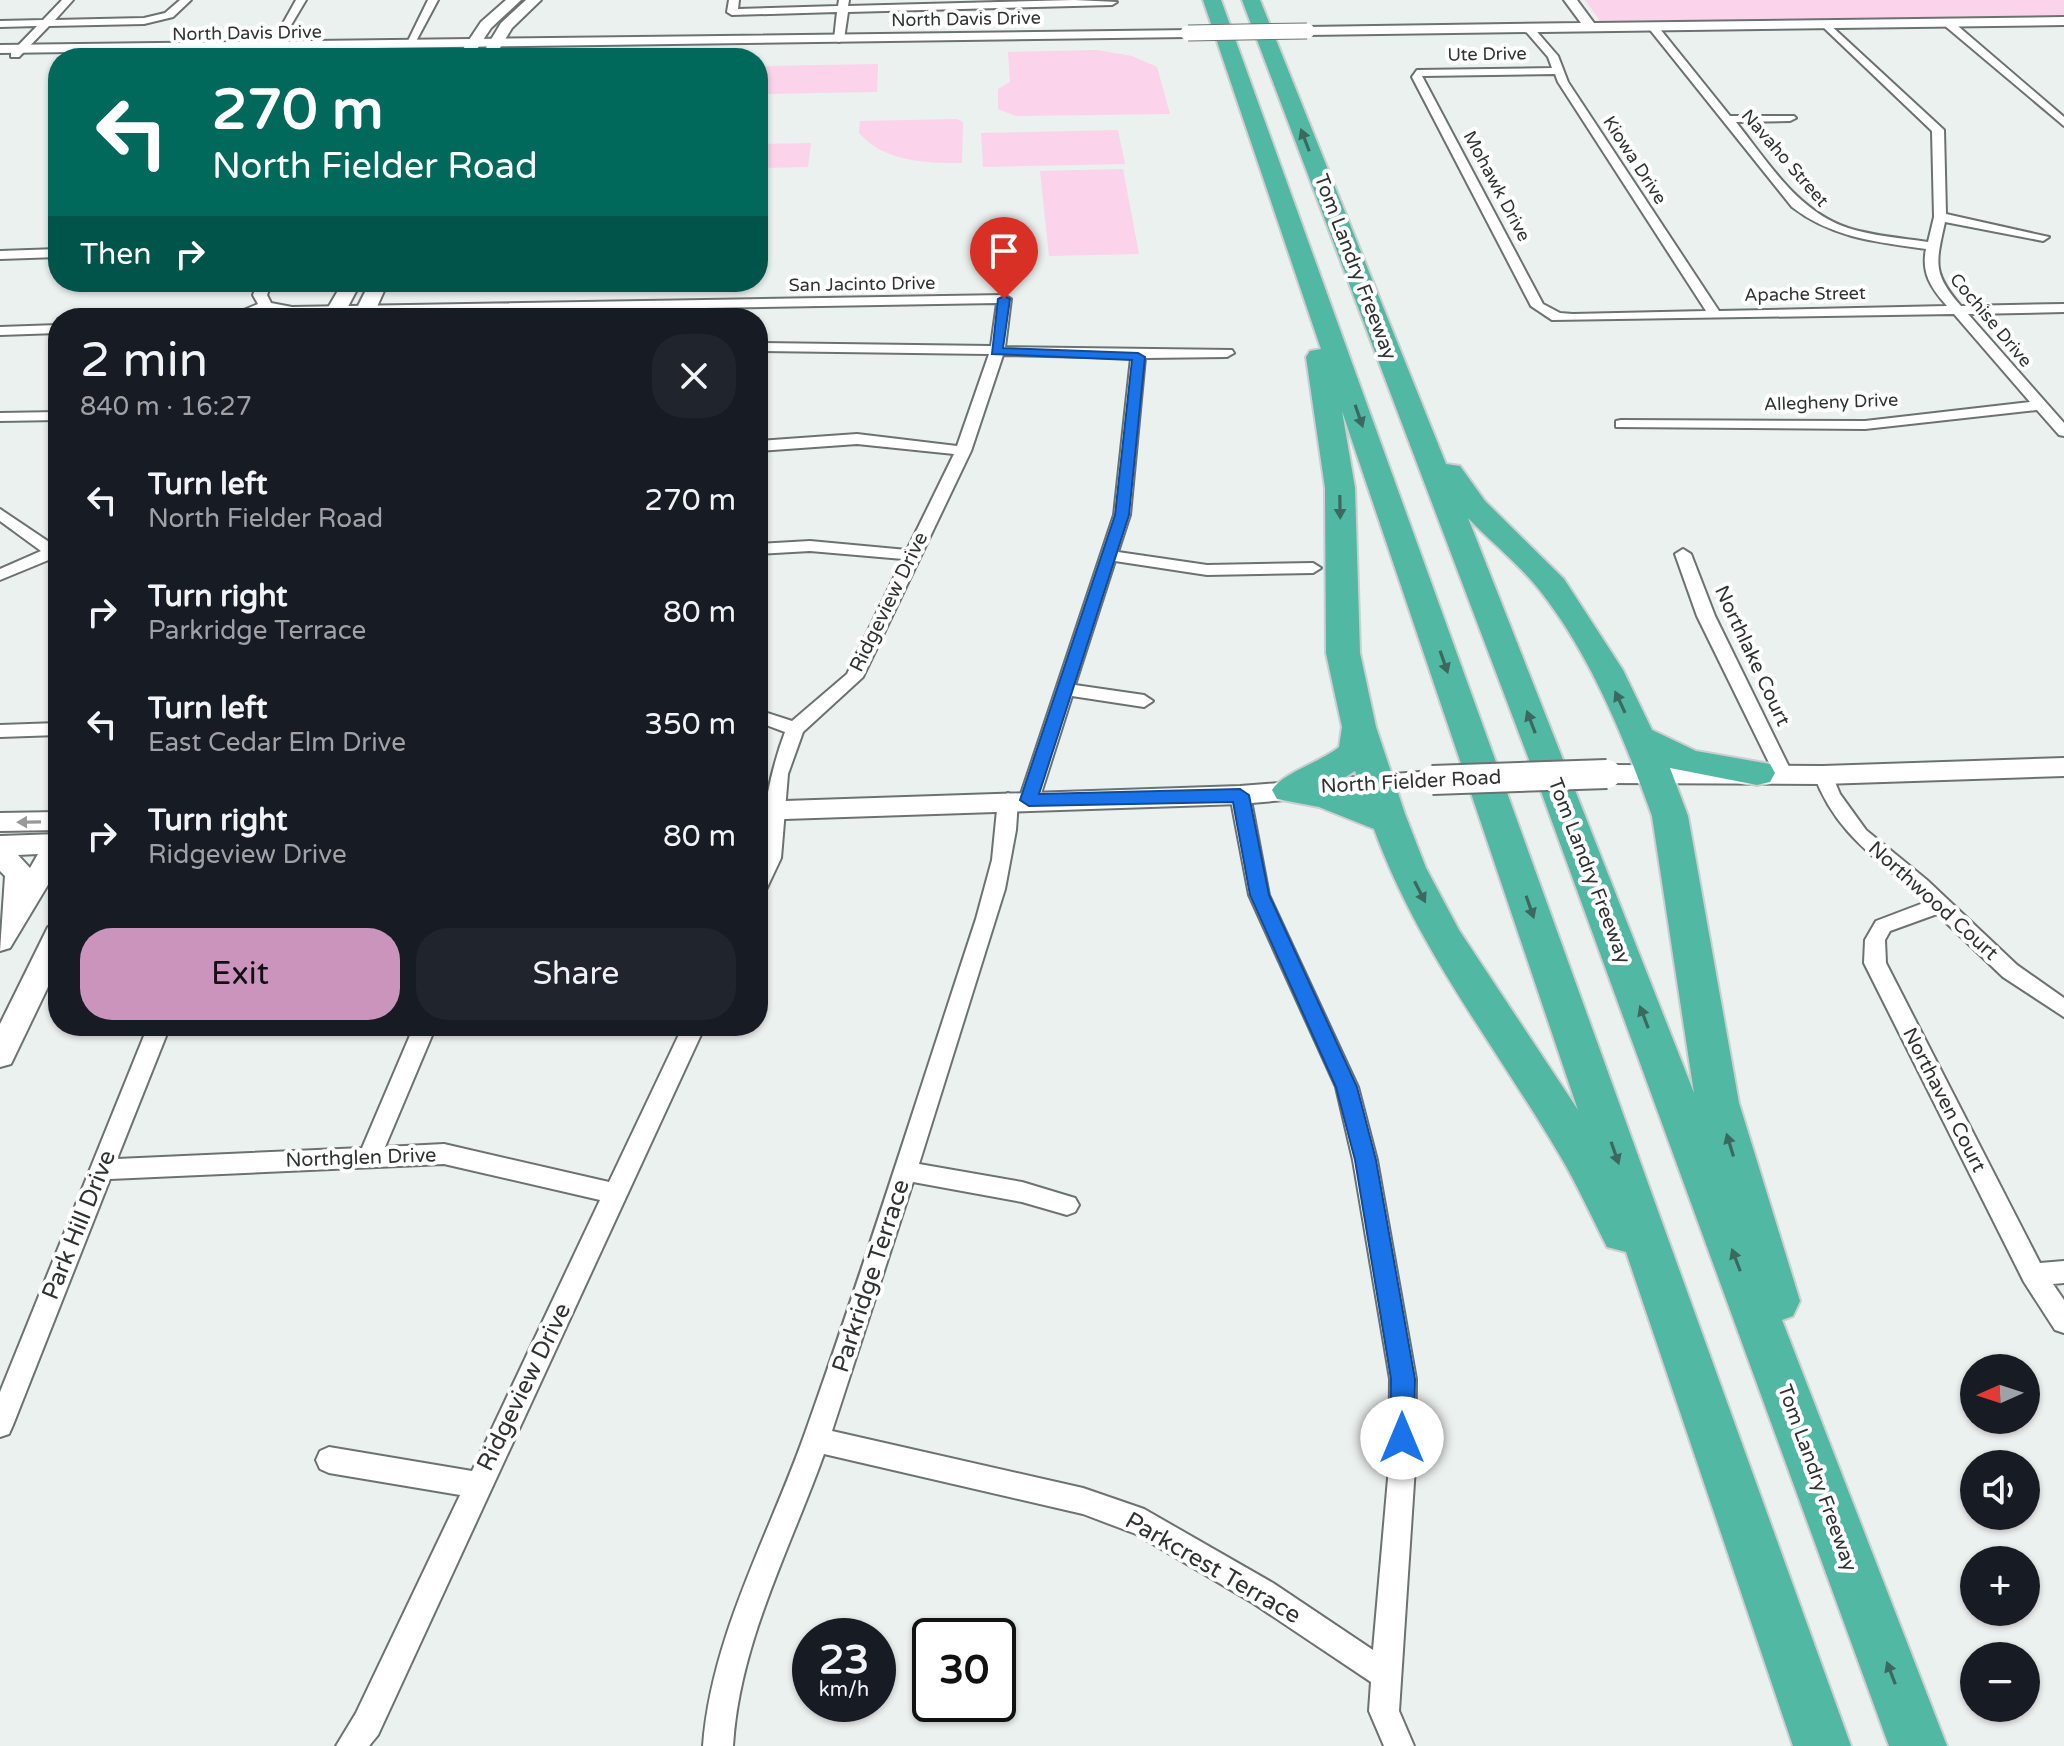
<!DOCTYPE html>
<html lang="en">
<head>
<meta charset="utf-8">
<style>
  :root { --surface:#171b24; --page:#20242c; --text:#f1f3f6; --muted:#9ea1a6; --accent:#ca94bd }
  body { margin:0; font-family:"Varela Round",sans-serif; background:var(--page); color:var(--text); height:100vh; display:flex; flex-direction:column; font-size:30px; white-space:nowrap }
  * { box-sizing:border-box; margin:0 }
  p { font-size:26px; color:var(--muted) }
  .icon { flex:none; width:44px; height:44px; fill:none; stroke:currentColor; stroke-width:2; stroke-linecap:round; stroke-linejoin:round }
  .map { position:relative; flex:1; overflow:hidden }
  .panel { position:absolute; left:48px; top:308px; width:720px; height:728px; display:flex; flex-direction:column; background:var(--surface); border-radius:32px; box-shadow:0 2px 6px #0004 }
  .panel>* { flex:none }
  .guide { position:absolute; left:48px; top:48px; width:720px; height:244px; border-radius:32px; box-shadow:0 2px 6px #0004; background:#00695c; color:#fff; overflow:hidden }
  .needle { width:52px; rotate:267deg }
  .tools { position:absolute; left:1960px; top:1354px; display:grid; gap:16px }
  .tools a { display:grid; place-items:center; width:80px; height:80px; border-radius:50%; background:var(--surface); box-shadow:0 2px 6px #0004; font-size:40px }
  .speed { position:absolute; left:792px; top:1618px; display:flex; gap:16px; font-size:40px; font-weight:700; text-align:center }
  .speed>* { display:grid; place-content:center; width:104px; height:104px; border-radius:50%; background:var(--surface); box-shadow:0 2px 6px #0004; line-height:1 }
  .speed small { font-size:20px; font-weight:400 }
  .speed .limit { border:4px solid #111; border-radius:12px; background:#fff; color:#111 }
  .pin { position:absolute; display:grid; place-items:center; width:68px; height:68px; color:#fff; margin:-82px -34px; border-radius:50% 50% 50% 0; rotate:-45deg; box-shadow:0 0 8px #0007 }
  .pin .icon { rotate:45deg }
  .me { position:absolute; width:88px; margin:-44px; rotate:0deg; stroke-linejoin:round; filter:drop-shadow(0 0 6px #0008) }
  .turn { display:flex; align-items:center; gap:28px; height:168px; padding:0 32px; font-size:36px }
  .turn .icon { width:104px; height:104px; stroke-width:2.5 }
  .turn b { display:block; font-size:56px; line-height:68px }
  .then { display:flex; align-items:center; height:76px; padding:0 32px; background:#0003; gap:16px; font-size:30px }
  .round { display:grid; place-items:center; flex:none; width:84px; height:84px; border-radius:32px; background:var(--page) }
  .overview { display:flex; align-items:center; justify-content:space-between; height:136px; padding:0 32px }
  h1 { font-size:48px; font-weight:600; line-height:60px }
  .primary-button { display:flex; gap:16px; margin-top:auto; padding:16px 32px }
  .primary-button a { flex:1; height:92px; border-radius:32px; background:var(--accent); color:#111; font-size:32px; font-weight:600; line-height:92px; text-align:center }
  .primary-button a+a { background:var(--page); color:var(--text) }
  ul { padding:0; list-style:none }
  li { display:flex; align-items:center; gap:24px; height:112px; padding:0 32px }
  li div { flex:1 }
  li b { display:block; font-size:30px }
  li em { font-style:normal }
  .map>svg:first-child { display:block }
  .green { fill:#fbd3ea }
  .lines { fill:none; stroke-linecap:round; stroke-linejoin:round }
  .minor-casing { stroke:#6c7270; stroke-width:4 }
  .tertiary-casing { stroke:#6c7270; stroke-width:4 }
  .secondary-casing { stroke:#6c7270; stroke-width:4 }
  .motorway-casing { stroke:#cecece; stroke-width:4 }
  .minor { fill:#fff; fill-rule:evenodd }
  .tertiary { fill:#fff; fill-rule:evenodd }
  .secondary { fill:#fff; fill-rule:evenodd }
  .motorway { fill:#50b8a3; fill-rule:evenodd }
  .tertiary-bridge-casing { stroke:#6c7270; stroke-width:17; stroke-linecap:butt }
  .secondary-bridge-casing { stroke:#6c7270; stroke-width:32; stroke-linecap:butt }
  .tertiary-bridge { stroke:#fff; stroke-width:15 }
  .secondary-bridge { stroke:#fff; stroke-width:28 }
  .oneway { fill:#3d685f }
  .oneway2 { fill:#989998 }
  .route { fill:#1a73e8; stroke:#114b97; stroke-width:2 }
  .labels { text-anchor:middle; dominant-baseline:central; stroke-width:8; stroke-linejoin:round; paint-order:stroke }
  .far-street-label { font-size:18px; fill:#313332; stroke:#fff }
  .street-label { font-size:20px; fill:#313332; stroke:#fff }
  .near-street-label { font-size:24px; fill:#313332; stroke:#fff }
</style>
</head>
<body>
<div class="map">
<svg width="2064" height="1746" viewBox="0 0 2064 1746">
  <rect width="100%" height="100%" fill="#ebf1ef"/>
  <g class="green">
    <polygon points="1585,0 2064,0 2064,18 1600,21"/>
    <polygon points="1097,50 1132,56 1157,67 1170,114 1016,116 998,109 998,89 1010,82 1008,52"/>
    <polygon points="878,64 877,92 758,94 758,66"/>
    <path d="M957 119 963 122 962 163C926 163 884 162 859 133L860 121Z"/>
    <polygon points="1118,130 1125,164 983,167 981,133"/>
    <polygon points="811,143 808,167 758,168 758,144"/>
    <polygon points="1123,169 1139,254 1049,256 1040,171"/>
  </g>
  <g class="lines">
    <defs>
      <g id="minor">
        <polygon points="62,0 73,0 55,20 144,18 165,13 180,0 191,0 173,17 144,24 49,26 19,57 11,57 11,53 37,26 0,27 0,21 43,20"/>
        <polygon points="296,0 306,0 275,52 267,52"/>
        <polygon points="428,0 438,0 414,45 406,45"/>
        <polygon points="729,0 739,0 738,9 838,6 839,0 849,0 848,6 1074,0 1117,2 1112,5 848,12 844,39 839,42 834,39 837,12 732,15 727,12"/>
        <polygon points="1944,21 1952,21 2064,117 2064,126 1944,25"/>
        <path d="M1827 22 1944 130 1946 214 2049 237 2043 241 1945 222C1936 263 1932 273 1961 306L2064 304V312L1968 314 2064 423V436L2059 435 2037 410 1865 429 1616 427V421L1621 420 1865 421 2030 402 1954 314 1552 320 1531 306 1412 77 1417 70 1552 68 1548 57 1523 28 1532 26 1558 56 1568 82 1719 311 1947 306C1931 288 1921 273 1926 249 1877 242 1832 238 1792 207L1647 26 1656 24 1730 116H1794L1796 118 1790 121 1736 122C1768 162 1797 211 1848 228 1873 236 1901 238 1928 242L1934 217 1932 131 1823 27ZM1555 74 1558 82 1706 311 1573 314 1560 313 1543 304 1422 76Z"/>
        <polygon points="58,249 58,257 0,259 0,251"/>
        <path d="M258 282H272L267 295 271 303 292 307 1004 295 1011 299 1005 347 1232 350 1234 353 1227 357 1145 358 1130 515 1118 552 1207 565 1313 563 1321 568 1313 573 1207 575 1115 561 1075 685 1144 695 1153 701 1144 707 1072 696 1039 800 1029 807 1022 805 1019 800 1114 515 1131 358 1003 355 971 451 863 677 803 732 788 774 781 858 765 892 758 894C758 840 766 783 785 732L758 722V710L792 721 847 674 903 559 810 551 758 554V544L810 541 907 550 954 454 857 444 758 451V441L857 434 957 446 989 354 758 351V343L991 346 997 303 292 315 267 310 245 318H225L258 304 253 295Z"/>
        <polygon points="58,325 58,333 0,335 0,327"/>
        <polygon points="58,412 58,420 0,421 0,413"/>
        <polygon points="0,509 58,548 58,561 51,559 0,580 0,569 41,551 0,521"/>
        <polygon points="1683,549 1691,554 1715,616 1793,775 1791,780 1777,780 1775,775 1697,616 1675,554"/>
        <polygon points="58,723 58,735 0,737 0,725"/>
        <path d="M1823 769 1830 770 1840 794 1866 830 1927 880 2017 965 2064 998V1017L2003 977 1937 914 1890 931 1885 940 1886 963 2040 1263 2064 1261V1283L2053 1284 2064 1300V1333L2055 1330 2024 1282 1864 963 1865 940 1876 921 1926 902C1880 859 1837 837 1814 775Z"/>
        <path d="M1240 788 1250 795 1269 895 1358 1087 1377 1160 1416 1379 1415 1467 1399 1711 1414 1746H1384L1369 1711 1371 1682 1253 1603 1136 1534 1083 1514 824 1454C790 1549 739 1644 733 1746H703C711 1638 768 1537 804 1436 865 1265 919 1092 976 919L992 860 998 800 1008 793 1018 800 1016 830 1005 889 919 1164 1022 1182 1075 1198 1079 1205 1075 1212 1067 1215 1022 1202 913 1182 832 1431 1083 1488 1144 1509 1273 1583 1373 1650 1389 1467 1390 1379 1353 1160 1336 1087 1249 895 1230 795Z"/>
        <polygon points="148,1026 170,1026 117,1159 362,1148 414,1026 436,1026 385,1147 444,1144 609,1182 683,1026 705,1026 378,1735 369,1746 336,1746 356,1713 460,1495 329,1473 320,1469 316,1460 320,1451 329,1447 472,1471 600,1200 444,1164 110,1179 13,1425 9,1434 0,1437 0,1392"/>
      </g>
      <g id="tertiary">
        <polygon points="1564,0 1577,0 1594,23 2064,17 2064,25 1307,35 1300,31 1307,27 1581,23"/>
        <polygon points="1193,30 1193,36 1188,37 0,53 0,45"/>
      </g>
      <g id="secondary">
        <polygon points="506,0 521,0 491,28 471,58 457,58 481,22"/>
        <polygon points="526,0 541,0 512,28 494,58 480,58 501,23"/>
        <polygon points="343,282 361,282 342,318 322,318"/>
        <polygon points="370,282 388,282 372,318 352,318"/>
        <polygon points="2064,758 2064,776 1823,784 1607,783 1598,780 1594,774 1598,768 1607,765 1823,766"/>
        <polygon points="1432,771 1441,774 1445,780 1441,786 1240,804 758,820 758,802 1240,786"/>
        <polygon points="58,812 58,830 0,831 0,813"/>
        <path d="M58 834V868L10 948 0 951 5 876 0 871V836ZM38 854 30 868 18 855Z"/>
        <polygon points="58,924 58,966 11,1064 0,1067 0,1024 48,927"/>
      </g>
      <g id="motorway">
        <path d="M1203 0H1221L1851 1746H1793L1626 1252 1607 1247C1591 1216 1577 1184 1559 1154 1496 1047 1417 948 1374 829L1319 807 1277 799 1272 790C1282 773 1321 762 1339 747L1342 727 1326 653 1325 488 1306 357 1310 351 1321 349ZM1342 411 1578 1110 1459 930 1426 868 1405 814 1376 727 1360 653 1355 488ZM1355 771 1363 796 1333 785Z"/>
        <path d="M1242 0H1260L1446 464 1460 466 1485 501 1564 579 1623 670 1652 730 1696 751 1770 764 1775 773 1770 782 1757 785 1670 768 1688 816 1739 1103 1800 1301 1793 1316 1782 1320 1947 1746H1889L1542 794ZM1468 518C1491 542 1520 565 1541 592 1591 656 1625 740 1652 816L1694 1093Z"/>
      </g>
    </defs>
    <use href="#minor" class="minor-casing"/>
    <use href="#tertiary" class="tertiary-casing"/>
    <use href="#secondary" class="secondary-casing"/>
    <use href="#motorway" class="motorway-casing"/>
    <use href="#minor" class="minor"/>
    <use href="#tertiary" class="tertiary"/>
    <use href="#secondary" class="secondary"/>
    <use href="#motorway" class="motorway"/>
    <defs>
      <polyline id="tertiary-bridge" points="1188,33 1307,31"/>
      <polyline id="secondary-bridge" points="1432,780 1607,774"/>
    </defs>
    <use href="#tertiary-bridge" class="tertiary-bridge-casing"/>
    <use href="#secondary-bridge" class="secondary-bridge-casing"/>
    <use href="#tertiary-bridge" class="tertiary-bridge"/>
    <use href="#secondary-bridge" class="secondary-bridge"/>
  </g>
  <defs><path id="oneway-solid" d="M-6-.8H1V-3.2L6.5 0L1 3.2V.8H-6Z" transform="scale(2)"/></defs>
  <g class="oneway">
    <use href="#oneway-solid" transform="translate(1305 140) rotate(-111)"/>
    <use href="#oneway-solid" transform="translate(1359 416) rotate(71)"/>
    <use href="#oneway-solid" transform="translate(1340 507) rotate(89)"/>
    <use href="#oneway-solid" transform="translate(1444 662) rotate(71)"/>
    <use href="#oneway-solid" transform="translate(1620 702) rotate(-115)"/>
    <use href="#oneway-solid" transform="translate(1531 722) rotate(-111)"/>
    <use href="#oneway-solid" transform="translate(1420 892) rotate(63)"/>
    <use href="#oneway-solid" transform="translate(1530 907) rotate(71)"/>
    <use href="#oneway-solid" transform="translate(1644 1017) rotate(-111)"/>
    <use href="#oneway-solid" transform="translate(1730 1145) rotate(-107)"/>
    <use href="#oneway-solid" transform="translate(1615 1153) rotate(71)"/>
    <use href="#oneway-solid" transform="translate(1736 1260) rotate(-111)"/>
    <use href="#oneway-solid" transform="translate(1891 1673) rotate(-111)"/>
  </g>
  <use class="oneway2" href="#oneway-solid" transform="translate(29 822) rotate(179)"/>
  <polygon class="route" points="1004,296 1010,299 1003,348 1138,353 1145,357 1129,515 1039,794 1240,789 1249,795 1269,895 1357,1087 1376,1160 1415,1379 1414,1438 1411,1446 1402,1449 1394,1446 1390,1438 1391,1379 1355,1160 1336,1087 1250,895 1233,802 1029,806 1020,800 1115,515 1132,360 992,354 998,299"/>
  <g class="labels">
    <g class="far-street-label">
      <text transform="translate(966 19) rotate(-1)">North Davis Drive</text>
      <text transform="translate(247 33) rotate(-1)">North Davis Drive</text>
      <text transform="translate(1487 54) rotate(-1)">Ute Drive</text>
      <text transform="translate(1785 158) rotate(49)">Navaho Street</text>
      <text transform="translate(1635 160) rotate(57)">Kiowa Drive</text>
      <text transform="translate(1497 186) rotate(62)">Mohawk Drive</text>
      <text transform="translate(862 284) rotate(-1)">San Jacinto Drive</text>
      <text transform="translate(1805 294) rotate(-1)">Apache Street</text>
      <text transform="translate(1991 320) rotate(50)">Cochise Drive</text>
      <text transform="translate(1831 402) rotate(-2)">Allegheny Drive</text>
    </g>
    <g class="street-label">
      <text transform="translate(1355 267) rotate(69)">Tom Landry Freeway</text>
      <text transform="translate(889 602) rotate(-64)">Ridgeview Drive</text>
      <text transform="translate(1752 656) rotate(65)">Northlake Court</text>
      <text transform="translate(1411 782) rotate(-3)">North Fielder Road</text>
      <text transform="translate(1589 871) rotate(69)">Tom Landry Freeway</text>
      <text transform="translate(1933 901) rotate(42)">Northwood Court</text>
      <text transform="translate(1944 1100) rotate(63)">Northaven Court</text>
      <text transform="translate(361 1158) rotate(-2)">Northglen Drive</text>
      <text transform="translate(1817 1478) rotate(70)">Tom Landry Freeway</text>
    </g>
    <g class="near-street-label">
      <text transform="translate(79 1225) rotate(-68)">Park Hill Drive</text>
      <text transform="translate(871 1276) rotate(-72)">Parkridge Terrace</text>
      <text transform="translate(524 1387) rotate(-64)">Ridgeview Drive</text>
      <text transform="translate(1213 1568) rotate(30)">Parkcrest Terrace</text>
    </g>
  </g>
</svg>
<div class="tools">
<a><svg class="needle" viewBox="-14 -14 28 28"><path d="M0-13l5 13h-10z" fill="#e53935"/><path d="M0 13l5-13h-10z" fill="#9ea1a6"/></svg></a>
<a><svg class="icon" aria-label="sound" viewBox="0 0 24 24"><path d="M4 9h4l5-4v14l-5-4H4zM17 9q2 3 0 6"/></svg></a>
<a>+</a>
<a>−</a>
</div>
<div class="speed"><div>23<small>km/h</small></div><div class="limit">30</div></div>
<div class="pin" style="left:1004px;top:299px;background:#d93025"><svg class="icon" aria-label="arrive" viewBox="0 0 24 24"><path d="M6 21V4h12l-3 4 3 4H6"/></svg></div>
<svg class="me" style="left:1402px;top:1438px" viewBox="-20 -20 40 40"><circle r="19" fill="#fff"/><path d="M0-13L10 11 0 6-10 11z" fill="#1a73e8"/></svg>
<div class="guide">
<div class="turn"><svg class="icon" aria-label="left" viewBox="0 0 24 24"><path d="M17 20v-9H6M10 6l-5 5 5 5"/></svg><div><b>270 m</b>North Fielder Road</div></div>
<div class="then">Then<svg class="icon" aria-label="right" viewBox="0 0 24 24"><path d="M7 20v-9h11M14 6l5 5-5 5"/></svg></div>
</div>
<section class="panel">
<div class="overview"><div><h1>2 min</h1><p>840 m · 16:27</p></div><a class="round"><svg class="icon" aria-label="close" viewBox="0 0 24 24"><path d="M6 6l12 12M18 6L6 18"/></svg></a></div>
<ul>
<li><svg class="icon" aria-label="left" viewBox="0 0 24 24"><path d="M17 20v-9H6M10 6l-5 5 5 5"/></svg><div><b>Turn left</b><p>North Fielder Road</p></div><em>270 m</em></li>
<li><svg class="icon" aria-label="right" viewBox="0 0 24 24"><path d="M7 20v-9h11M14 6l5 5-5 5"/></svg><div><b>Turn right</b><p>Parkridge Terrace</p></div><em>80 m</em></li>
<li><svg class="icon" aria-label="left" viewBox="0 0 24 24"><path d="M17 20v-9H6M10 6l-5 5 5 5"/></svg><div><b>Turn left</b><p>East Cedar Elm Drive</p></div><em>350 m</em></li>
<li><svg class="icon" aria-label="right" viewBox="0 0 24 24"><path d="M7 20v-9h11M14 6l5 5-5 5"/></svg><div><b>Turn right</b><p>Ridgeview Drive</p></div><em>80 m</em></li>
</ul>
<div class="primary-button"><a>Exit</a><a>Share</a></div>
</section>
</div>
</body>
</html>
